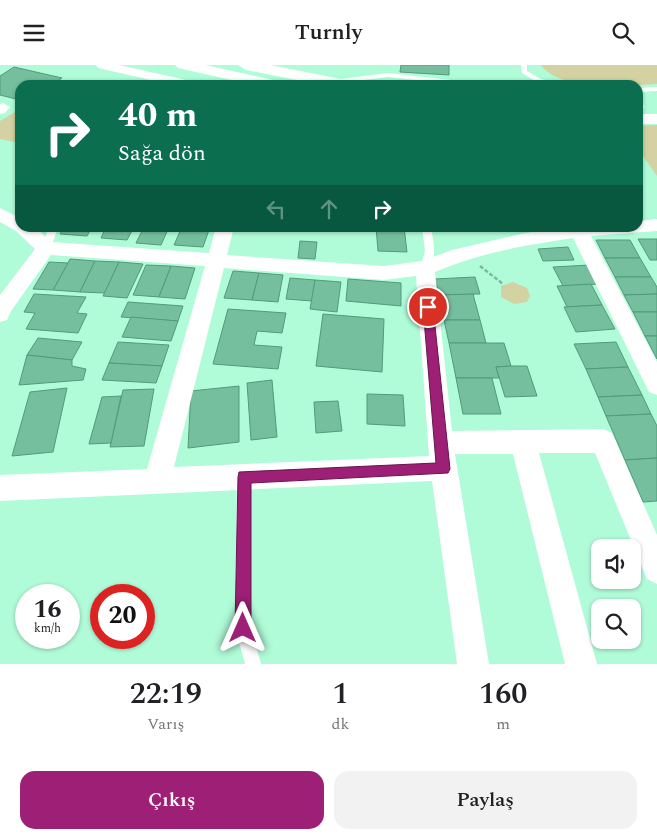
<!DOCTYPE html>
<html lang="tr">
<head>
<meta charset="utf-8">
<style>
  :root { --surface:#fff; --page:#f2f2f2; --text:#202124; --muted:#757577; --accent:#9d2076 }
  body { margin:0; font-family:Spectral,serif; background:var(--page); color:var(--text); height:100vh; display:flex; flex-direction:column; font-size:19px; white-space:nowrap }
  * { box-sizing:border-box; margin:0 }
  p { font-size:16px; color:var(--muted) }
  .icon { flex:none; width:28px; height:28px; fill:none; stroke:currentColor; stroke-width:2; stroke-linecap:round; stroke-linejoin:round }
  .map { position:relative; height:599px; overflow:hidden }
  .panel { display:flex; flex-direction:column; background:var(--surface); flex:1 }
  .panel>* { flex:none }
  .banner { position:absolute; left:15px; top:15px; width:628px; height:152px; border-radius:15px; box-shadow:0 1px 4px #0004; background:#0b6e4f; color:#fff; overflow:hidden }
  .buttons { position:absolute; left:591px; top:474px; display:grid; gap:10px }
  .buttons a { display:grid; place-items:center; width:50px; height:50px; border-radius:10px; background:var(--surface); box-shadow:0 1px 4px #0004; font-size:25px }
  .speed { position:absolute; left:15px; top:519px; display:flex; gap:10px; font-size:25px; font-weight:700; text-align:center }
  .speed>* { display:grid; place-content:center; width:65px; height:65px; border-radius:50%; background:var(--surface); box-shadow:0 1px 4px #0004; line-height:1 }
  .speed small { font-size:12px; font-weight:400 }
  .speed .limit { border:8px solid #d22; background:#fff; color:#111 }
  .pin { position:absolute; display:grid; place-items:center; width:42px; height:42px; color:#fff; margin:-21px; border:2px solid #fff; border-radius:50%; box-shadow:0 1px 5px #0007 }
  .me { position:absolute; width:55px; margin:-28px; rotate:0deg; stroke-linejoin:round; filter:drop-shadow(0 0 4px #0008) }
  .turn { display:flex; align-items:center; gap:18px; height:105px; padding:0 20px; font-size:22px }
  .turn .icon { width:65px; height:65px; stroke-width:2.5 }
  .turn b { display:block; font-size:35px; line-height:42px }
  .lanes { display:flex; align-items:center; height:48px; padding:0 20px; background:#0003; justify-content:center; gap:25px; direction:ltr }
  .lanes .off { opacity:.35 }
  .eta { display:flex; justify-content:space-evenly; align-items:center; height:85px; text-align:center }
  .eta b { font-size:30px; font-weight:600; line-height:35px }
  .button { display:flex; gap:10px; margin-top:auto; padding:10px 20px }
  .button a { flex:1; height:58px; border-radius:15px; background:var(--accent); color:#fff; font-size:20px; font-weight:600; line-height:58px; text-align:center }
  .button a+a { background:var(--page); color:var(--text) }
  header { display:flex; justify-content:space-between; align-items:center; height:65px; padding:0 20px; background:var(--surface); font-size:22px; font-weight:600 }
  .map>svg:first-child { display:block }
  .green { fill:#d4d1a2 }
  .building { fill:#76bf9e; stroke:#519a7a }
  .lines { fill:none; stroke-linecap:round; stroke-linejoin:round }
  .path { stroke:#7db99d; stroke-width:2.5; stroke-dasharray:4 2; stroke-linecap:butt }
  .lane { fill:#fff; fill-rule:evenodd }
  .street { fill:#fff; fill-rule:evenodd }
  .highway { fill:#fff; fill-rule:evenodd }
  .route { fill:#9d2076; stroke:#66154d }
</style>
</head>
<body>
<header><svg class="icon" aria-label="menu" viewBox="0 0 24 24"><path d="M4 6h16M4 12h16M4 18h16"/></svg>Turnly<svg class="icon" aria-label="search" viewBox="0 0 24 24"><circle cx="10" cy="10" r="6"/><path d="M15 15l6 6"/></svg></header>
<div class="map">
<svg width="657" height="599" viewBox="0 0 657 599">
  <rect width="100%" height="100%" fill="#b0fbd8"/>
  <g class="green">
    <path d="M541 0H657V19C627 20 560 27 541 0Z"/>
    <polygon points="20,44 20,78 0,74 0,56"/>
    <polygon points="657,60 657,111 638,84 638,61"/>
    <polygon points="513,217 527,223 530,231 527,237 514,239 501,232 501,221"/>
  </g>
  <g class="building">
    <polygon points="401,0 449,0 449,10 400,7"/>
    <polygon points="14,2 62,13 52,20 20,20 20,35 0,30 0,11"/>
    <polygon points="64,162 92,162 87,171 60,169"/>
    <polygon points="106,162 134,162 127,175 101,173"/>
    <polygon points="144,162 169,162 161,180 136,178"/>
    <polygon points="182,162 210,162 203,182 174,180"/>
    <polygon points="376,162 404,162 407,187 378,186"/>
    <polygon points="638,174 657,174 657,195 650,195"/>
    <polygon points="596,175 630,175 640,193 605,193"/>
    <polygon points="300,176 317,177 315,194 298,193"/>
    <polygon points="568,182 574,195 543,196 538,184"/>
    <polygon points="605,193 640,193 651,212 615,212"/>
    <polygon points="70,194 95,196 80,227 53,225"/>
    <polygon points="95,196 119,197 105,228 80,227"/>
    <polygon points="49,197 68,198 53,225 33,224"/>
    <polygon points="119,197 143,199 127,233 103,231"/>
    <polygon points="146,200 171,201 159,232 133,230"/>
    <polygon points="589,200 599,219 563,221 553,202"/>
    <polygon points="171,201 195,203 185,234 159,232"/>
    <polygon points="233,206 259,208 252,235 224,233"/>
    <polygon points="259,208 283,210 278,237 252,235"/>
    <polygon points="475,212 480,229 439,230 435,214"/>
    <polygon points="615,212 651,212 657,222 657,229 624,230"/>
    <polygon points="290,213 315,215 312,236 286,234"/>
    <polygon points="348,214 401,218 401,241 346,236"/>
    <polygon points="315,215 341,217 337,247 310,244"/>
    <polygon points="591,219 602,240 567,242 557,221"/>
    <polygon points="34,229 86,232 77,248 87,249 78,268 26,264 35,248 24,247"/>
    <polygon points="473,229 480,255 444,255 439,230"/>
    <polygon points="657,229 657,247 633,247 624,230"/>
    <polygon points="128,237 183,241 178,256 121,252"/>
    <polygon points="602,240 615,264 576,267 564,242"/>
    <polygon points="228,244 286,248 282,268 257,266 254,280 282,282 278,304 213,299"/>
    <polygon points="633,247 657,247 657,271 645,271"/>
    <polygon points="323,249 384,254 382,307 316,301"/>
    <polygon points="131,252 178,256 171,276 122,272"/>
    <polygon points="444,255 480,255 486,278 449,278"/>
    <polygon points="645,271 657,271 657,294"/>
    <polygon points="38,273 82,277 72,295 27,290"/>
    <polygon points="118,277 169,280 162,301 109,298"/>
    <polygon points="616,277 628,302 586,304 574,279"/>
    <polygon points="449,278 504,278 511,301 496,302 499,313 456,313"/>
    <polygon points="27,290 72,295 72,301 86,304 83,315 19,320"/>
    <polygon points="109,298 162,301 156,318 102,315"/>
    <polygon points="511,301 527,301 537,331 505,332 496,302"/>
    <polygon points="628,302 642,330 598,332 586,304"/>
    <polygon points="456,313 492,313 501,349 463,349"/>
    <polygon points="272,315 277,372 251,375 247,318"/>
    <polygon points="239,321 239,377 188,383 191,326"/>
    <polygon points="67,323 53,387 12,391 30,327"/>
    <polygon points="154,324 144,381 110,382 123,325"/>
    <polygon points="367,329 403,330 405,361 367,359"/>
    <polygon points="642,330 651,349 606,351 598,332"/>
    <polygon points="121,331 111,378 89,379 102,332"/>
    <polygon points="338,336 342,366 316,368 314,337"/>
    <polygon points="651,349 657,361 657,393 625,395 606,351"/>
    <polygon points="657,393 657,436 643,437 625,395"/>
  </g>
  <g class="lines">
    <polyline class="path" points="480,201 503,219"/>
    <g class="lane">
      <polygon points="521,0 527,0 527,6 541,14 565,20 537,17 522,8"/>
      <polygon points="388,8 479,18 482,20 461,20 388,12 332,19 329,17 332,15"/>
      <polygon points="657,22 657,26 638,27 638,23"/>
      <polygon points="638,35 645,42 643,43 638,42"/>
      <polygon points="49,162 58,162 51,183 46,186 41,183"/>
      <path d="M422 162H431C433 175 439 200 425 206L420 203 425 186Z"/>
      <polygon points="244,406 249,408 251,412 251,563 261,599 245,599 235,563 237,412 239,408"/>
    </g>
    <g class="street">
      <polygon points="96,0 119,0 195,17 197,20 173,20 98,3"/>
      <polygon points="3,38 10,42 5,48 0,49 0,39"/>
      <path d="M0 143 20 153V162H35L51 177 209 188 216 162H234L227 190 384 201 422 196 452 185 521 169 562 162H638V156L657 154V166L591 171 657 297V330L649 327 573 173C526 180 479 188 435 207L452 366 603 364 612 368 657 470V519L647 514 595 388H539L597 599H565L513 389H455L489 599H457L432 416 0 436V410L147 404 205 201 51 190 11 246 7 255 0 257V230L35 184 16 166 0 157ZM224 203 384 215 416 211 429 391 174 402Z"/>
    </g>
    <g class="highway">
      <polygon points="175,0 205,0 273,15 275,18 274,20 254,20 178,3"/>
      <polygon points="238,0 270,0 346,15 354,20 322,20 246,5"/>
      <rect x="638" y="49" width="19" height="10"/>
    </g>
  </g>
  <polygon class="route" points="428,238 433,242 450,404 448,408 251,418 251,563 249,569 243,571 238,569 235,563 238,412 239,407 436,398 423,242"/>
</svg>
<div class="buttons">
<a><svg class="icon" aria-label="sound" viewBox="0 0 24 24"><path d="M4 9h4l5-4v14l-5-4H4zM17 9q2 3 0 6"/></svg></a>
<a><svg class="icon" aria-label="search" viewBox="0 0 24 24"><circle cx="10" cy="10" r="6"/><path d="M15 15l6 6"/></svg></a>
</div>
<div class="speed"><div>16<small>km/h</small></div><div class="limit">20</div></div>
<div class="pin" style="left:428px;top:242px;background:#d93025"><svg class="icon" aria-label="arrive" viewBox="0 0 24 24"><path d="M6 21V4h12l-3 4 3 4H6"/></svg></div>
<svg class="me" style="left:243px;top:563px" viewBox="-20 -20 40 40"><path d="M0-17L14 15 0 8-14 15z" fill="#9d2076" stroke="#fff" stroke-width="4"/></svg>
<div class="banner">
<div class="turn"><svg class="icon" aria-label="right" viewBox="0 0 24 24"><path d="M7 20v-9h11M14 6l5 5-5 5"/></svg><div><b>40 m</b>Sağa dön</div></div>
<div class="lanes"><svg class="icon off" aria-label="left" viewBox="0 0 24 24"><path d="M17 20v-9H6M10 6l-5 5 5 5"/></svg><svg class="icon off" aria-label="ahead" viewBox="0 0 24 24"><path d="M12 20V5M6 11l6-6 6 6"/></svg><svg class="icon" aria-label="right" viewBox="0 0 24 24"><path d="M7 20v-9h11M14 6l5 5-5 5"/></svg></div>
</div>
</div>
<section class="panel">
<div class="eta">
<div><b>22:19</b><p>Varış</p></div>
<div><b>1</b><p>dk</p></div>
<div><b>160</b><p>m</p></div>
</div>
<div class="button"><a>Çıkış</a><a>Paylaş</a></div>
</section>
</body>
</html>
